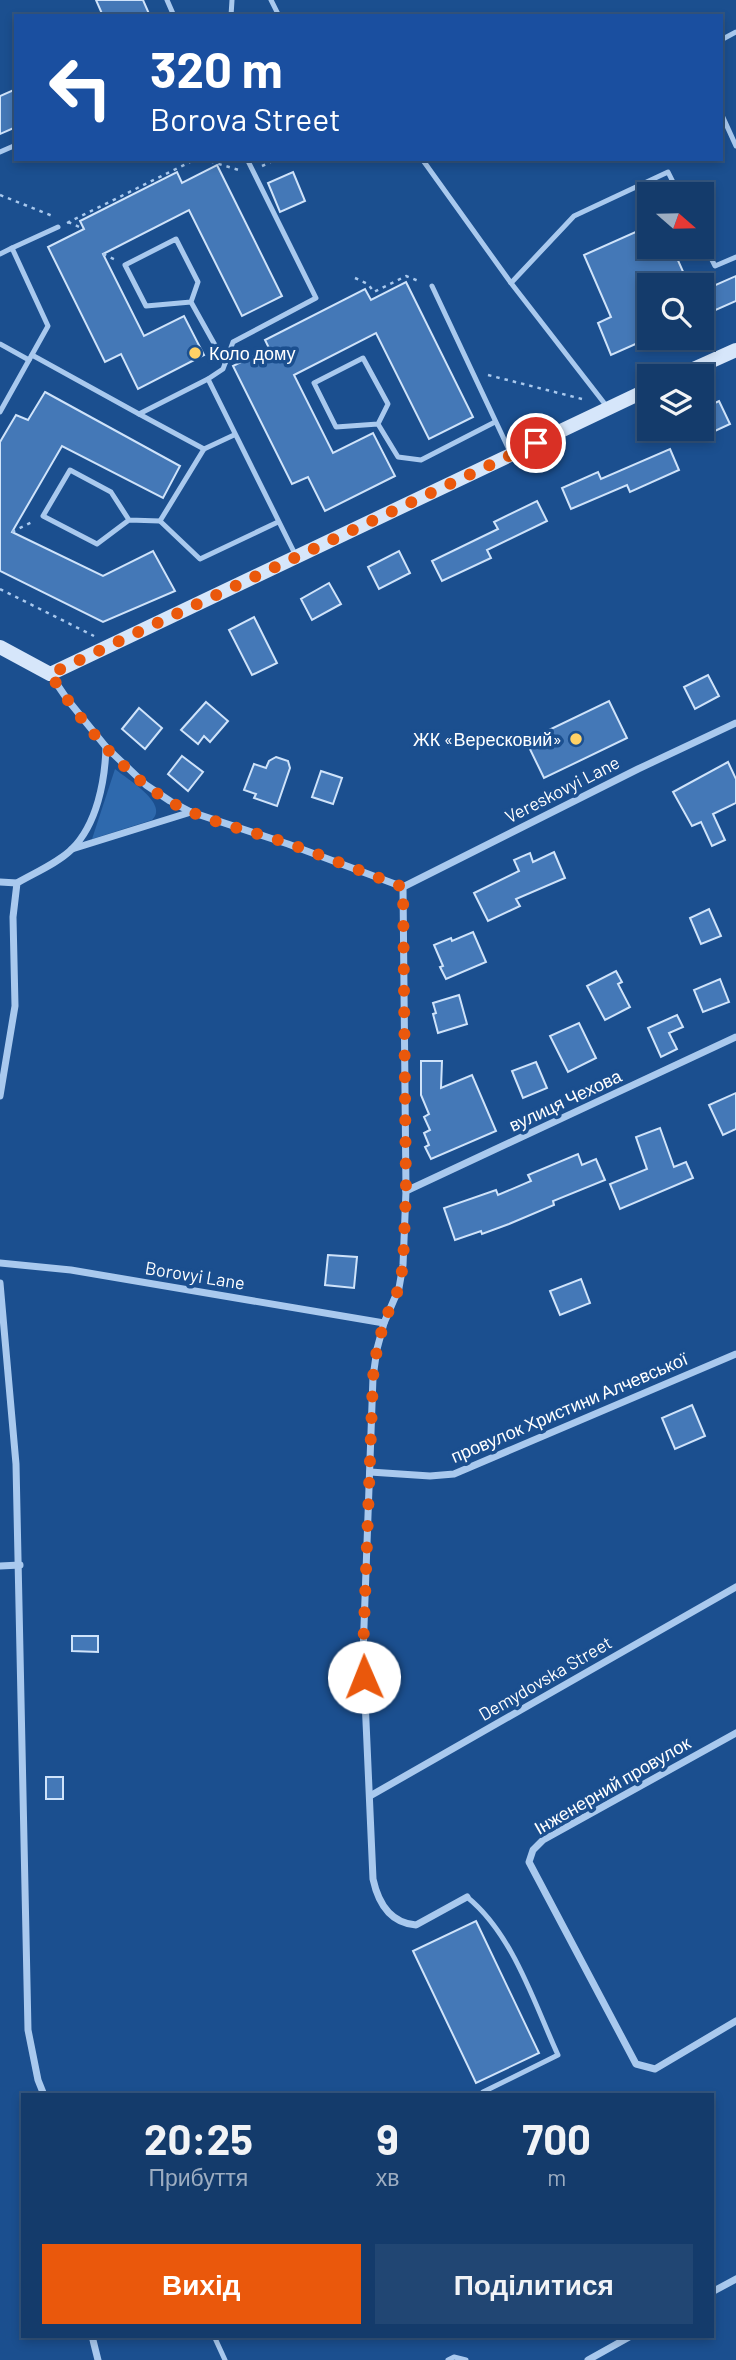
<!DOCTYPE html>
<html lang="uk">
<head>
<meta charset="utf-8">
<style>
  :root { --surface:#143b6b; --page:#214673; --text:#f1f3f6; --muted:#9dadc1; --line:#33557e; --accent:#ea580c }
  body { margin:0; font-family:Barlow,sans-serif; background:var(--page); color:var(--text); height:100vh; display:flex; flex-direction:column; font-size:26px; white-space:nowrap }
  * { box-sizing:border-box; margin:0 }
  p { font-size:23px; color:var(--muted) }
  .icon { flex:none; width:38px; height:38px; fill:none; stroke:currentColor; stroke-width:2; stroke-linecap:round; stroke-linejoin:round }
  .map { position:relative; flex:1; overflow:hidden }
  .side { position:absolute; left:21px; top:2093px; width:693px; height:245px; display:flex; flex-direction:column; background:var(--surface); border-radius:0px; box-shadow:0 4px 10px #0003,0 0 0 2px var(--line) }
  .side>* { flex:none }
  .banner { position:absolute; left:14px; top:14px; width:709px; height:147px; border-radius:0px; box-shadow:0 4px 10px #0003,0 0 0 2px var(--line); background:#1a4fa0; color:#fff; overflow:hidden }
  .needle { width:46px; rotate:110deg }
  .fabs { position:absolute; left:637px; top:182px; display:grid; gap:14px }
  .fabs a { display:grid; place-items:center; width:77px; height:77px; border-radius:0px; background:var(--surface); box-shadow:0 4px 10px #0003,0 0 0 2px var(--line); font-size:35px }
  .pin { position:absolute; display:grid; place-items:center; width:60px; height:60px; color:#fff; margin:-30px; border:4px solid #fff; border-radius:50%; box-shadow:0 2px 7px #0007 }
  .me { position:absolute; width:77px; margin:-38px; rotate:359deg; stroke-linejoin:round; filter:drop-shadow(0 0 5px #0008) }
  .turn { display:flex; align-items:center; gap:24px; height:147px; padding:0 21px; font-size:32px }
  .turn .icon { width:91px; height:91px; stroke-width:2.5 }
  .turn b { display:block; font-size:49px; line-height:60px }
  .eta { display:flex; justify-content:space-evenly; align-items:center; height:119px; text-align:center }
  .eta b { font-size:42px; font-weight:700; line-height:49px }
  .button { display:flex; gap:14px; margin-top:auto; padding:14px 21px }
  .button a { flex:1; height:80px; border-radius:0px; background:var(--accent); color:#fff; font-size:28px; font-weight:700; line-height:80px; text-align:center }
  .button a+a { background:var(--page); color:var(--text) }
  .map>svg:first-child { display:block }
  .green { fill:#2e69ad }
  .building { fill:#4478b7; stroke:#cfe3fa; stroke-width:2 }
  .lines { fill:none; stroke-linecap:round; stroke-linejoin:round }
  .path { stroke:#a9c9ee; stroke-width:2.5; stroke-dasharray:3.5 5; stroke-linecap:butt }
  .lane { stroke:#a9c9ee; stroke-width:5 }
  .street { stroke:#a9c9ee; stroke-width:7 }
  .secondary { stroke:#d6e6fa; stroke-width:14 }
  .route { stroke:#ea580c; stroke-width:12; stroke-dasharray:0 21.6 }
  .poi-dot { fill:#ffd166; stroke:#1b4f8f; stroke-width:2.5 }
  .labels { text-anchor:middle; dominant-baseline:central; stroke-width:7; stroke-linejoin:round; paint-order:stroke }
  .poi-label { font-size:18px; fill:#fff; stroke:#1b4f8f; text-anchor:start }
  .street-label { font-size:18px; fill:#fff; stroke:#1b4f8f }
</style>
</head>
<body>
<div class="map">
<svg width="736" height="2360" viewBox="0 0 736 2360">
  <rect width="100%" height="100%" fill="#1b4f8f"/>
  <path class="green" d="M115 769C127 779 170 804 152 820L92 839Z"/>
  <g class="building">
    <polygon points="96,0 143,0 150,16 103,16"/>
    <polygon points="16,89 16,127 0,134 0,96"/>
    <polygon points="217,165 282,296 242,316 189,210 103,254 144,336 184,316 204,355 138,389 121,354 105,362 48,247 84,229 80,221 177,172 182,183"/>
    <polygon points="293,172 305,201 280,212 268,183"/>
    <polygon points="649,226 649,247 672,247 689,285 649,285 649,338 611,355 598,323 611,317 584,255"/>
    <polygon points="736,276 736,301 702,316 702,291"/>
    <polygon points="406,282 473,417 429,439 376,333 294,375 333,453 373,433 395,476 325,511 308,477 292,484 233,366 269,348 265,340 365,289 371,300"/>
    <polygon points="45,392 180,466 163,498 62,446 12,532 103,576 153,551 175,591 103,622 0,571 0,442 16,415 28,420"/>
    <polygon points="719,401 730,424 702,437 702,409"/>
    <polygon points="670,449 679,470 630,492 627,485 571,509 562,488 598,472 601,479"/>
    <polygon points="537,501 547,521 487,550 491,558 442,581 432,561 498,529 494,522"/>
    <polygon points="399,551 410,573 379,589 368,567"/>
    <polygon points="329,583 341,604 312,620 301,599"/>
    <polygon points="254,617 277,663 252,675 229,630"/>
    <polygon points="708,675 719,696 695,709 684,687"/>
    <polygon points="609,701 627,738 544,778 526,741"/>
    <polygon points="206,702 228,721 210,742 204,736 198,744 181,730"/>
    <polygon points="139,708 162,728 145,749 122,729"/>
    <polygon points="182,756 203,772 188,791 168,774"/>
    <polygon points="276,757 288,761 290,768 277,806 254,798 256,794 244,790 254,764 266,768 269,761"/>
    <polygon points="728,762 736,779 736,803 713,814 725,840 712,846 701,822 692,826 673,792"/>
    <polygon points="321,771 342,778 333,804 312,797"/>
    <polygon points="554,852 565,878 516,899 520,906 488,921 474,893 519,871 514,860 530,853 533,862"/>
    <polygon points="709,909 721,936 701,944 690,918"/>
    <polygon points="473,932 486,962 446,979 440,967 443,966 434,945 451,938 452,941"/>
    <polygon points="616,971 622,982 618,984 630,1007 605,1020 587,986"/>
    <polygon points="720,979 729,1002 703,1012 694,990"/>
    <polygon points="459,995 467,1024 438,1033 433,1014 436,1013 433,1003"/>
    <polygon points="677,1015 683,1027 669,1033 677,1049 661,1057 648,1028"/>
    <polygon points="579,1023 596,1058 568,1072 550,1036"/>
    <polygon points="421,1061 442,1061 441,1088 472,1075 496,1131 431,1159 425,1147 429,1145 424,1133 430,1130 424,1117 429,1114 421,1095"/>
    <polygon points="536,1062 547,1088 523,1098 512,1071"/>
    <polygon points="736,1093 736,1129 723,1135 709,1105"/>
    <polygon points="660,1128 674,1167 686,1162 693,1178 620,1209 610,1184 647,1169 636,1137"/>
    <polygon points="578,1154 582,1165 596,1159 605,1180 553,1201 554,1205 509,1224 482,1234 481,1231 455,1240 444,1208 496,1190 498,1195 531,1181 528,1175"/>
    <polygon points="328,1255 357,1257 354,1288 325,1285"/>
    <polygon points="581,1279 590,1303 560,1315 550,1291"/>
    <polygon points="692,1405 705,1436 675,1449 662,1418"/>
    <polygon points="72,1636 98,1636 98,1652 72,1651"/>
    <rect x="46" y="1777" width="17" height="22"/>
    <polygon points="476,1921 539,2053 476,2083 413,1951"/>
  </g>
  <g class="lines">
    <g class="path">
      <polyline points="202,159 239,170"/>
      <polyline points="262,166 277,159"/>
      <polyline points="0,195 55,217"/>
      <polyline points="68,222 84,229"/>
      <polyline points="67,223 196,159"/>
      <polyline points="103,254 116,260"/>
      <polyline points="355,278 368,284 374,292 406,276 421,282"/>
      <polyline points="488,375 586,400"/>
      <polyline points="12,532 34,521"/>
      <polyline points="0,589 94,636"/>
    </g>
    <g class="lane">
      <polyline points="167,0 174,16"/>
      <polyline points="271,0 279,16"/>
      <polyline points="231,16 232,0"/>
      <polyline points="721,40 736,32"/>
      <polyline points="721,113 736,146"/>
      <polyline points="0,152 16,145"/>
      <polyline points="247,159 316,298 233,342 223,369 208,379 296,556"/>
      <polyline points="422,159 511,283 608,408"/>
      <polyline points="702,240 715,266 736,257"/>
      <polyline points="12,248 58,227"/>
      <polyline points="0,254 12,248 48,326 0,412"/>
      <polyline points="511,283 574,216 668,172 679,194"/>
      <polyline points="432,286 511,454"/>
      <polyline points="191,302 198,282 176,239 125,265 146,306 191,302 225,363"/>
      <polyline points="0,344 29,360"/>
      <polyline points="32,355 139,414 208,379"/>
      <polyline points="139,414 204,449"/>
      <polyline points="378,424 336,427 314,383 363,358 388,404 378,424 398,457 421,460 495,422"/>
      <polyline points="234,435 204,449 160,521 200,559 278,522"/>
      <polyline points="129,520 97,544 43,516 70,470 111,492 129,520 160,521"/>
      <path d="M467 1897C513 1934 534 2003 558 2055L483 2092"/>
      <polyline points="214,2336 225,2360"/>
      <polyline points="448,2360 454,2357 466,2360"/>
    </g>
    <g class="street">
      <polyline points="106,747 146,785 170,801 191,812 288,844 403,887"/>
      <polyline points="72,849 191,812"/>
      <polyline points="0,882 17,883"/>
      <path d="M403 887 406 1191 403 1265 399 1288 384 1323 377 1349 373 1377 363 1654 373 1879C378 1902 389 1923 416 1925L467 1897"/>
      <polyline points="403,887 638,769 736,723"/>
      <path d="M0 1096 15 1006 13 917 17 883C34 873 58 863 72 849 97 824 105 781 106 747L67 699 50 674"/>
      <polyline points="406,1191 736,1037"/>
      <polyline points="0,1263 71,1270 384,1323"/>
      <polyline points="0,1283 16,1464 28,2030 38,2080 44,2095"/>
      <polyline points="370,1472 430,1476 454,1474 736,1354"/>
      <polyline points="0,1566 20,1565"/>
      <polyline points="736,1733 543,1840 533,1850 529,1862 636,2064 655,2069 736,2021"/>
      <polyline points="370,1796 736,1587"/>
      <polyline points="712,2292 736,2279"/>
      <polyline points="92,2336 98,2360"/>
      <polyline points="588,2360 631,2336"/>
    </g>
    <g class="secondary">
      <polyline points="678,376 736,350"/>
      <polyline points="0,647 50,674 649,389"/>
    </g>
  </g>
  <g class="lines">
    <path class="route" d="M364 1677 363 1654 373 1377 377 1349 384 1322 399 1288 403 1265 406 1191 403 887C364 872 326 857 287 843 249 830 206 822 171 802 122 774 80 720 50 674L536 443"/>
  </g>
  <g class="poi-dot">
    <circle cx="195" cy="353" r="7"/>
    <circle cx="576" cy="739" r="7"/>
  </g>
  <g class="labels">
    <g class="poi-label">
      <text x="209" y="353">Коло дому</text>
      <text x="562" y="739" text-anchor="end">ЖК «Вересковий»</text>
    </g>
    <g class="street-label">
      <text transform="translate(562 789) rotate(-27)">Vereskovyi Lane</text>
      <text transform="translate(565 1100) rotate(-25)">вулиця Чехова</text>
      <text transform="translate(195 1275) rotate(9)">Borovyi Lane</text>
      <text transform="translate(569 1407) rotate(-23)">провулок Христини Алчевської</text>
      <text transform="translate(545 1678) rotate(-30)">Demydovska Street</text>
      <text transform="translate(612 1785) rotate(-30)">Інженерний провулок</text>
    </g>
  </g>
</svg>
<div class="fabs">
<a><svg class="needle" viewBox="-14 -14 28 28"><path d="M0-13l5 13h-10z" fill="#e53935"/><path d="M0 13l5-13h-10z" fill="#9dadc1"/></svg></a>
<a><svg class="icon" aria-label="search" viewBox="0 0 24 24"><circle cx="10" cy="10" r="6"/><path d="M15 15l6 6"/></svg></a>
<a><svg class="icon" aria-label="layers" viewBox="0 0 24 24"><path d="M12 4l9 5-9 5-9-5zM3 14l9 5 9-5"/></svg></a>
</div>
<div class="pin" style="left:536px;top:443px;background:#d93025"><svg class="icon" aria-label="arrive" viewBox="0 0 24 24"><path d="M6 21V4h12l-3 4 3 4H6"/></svg></div>
<svg class="me" style="left:364px;top:1677px" viewBox="-20 -20 40 40"><circle r="19" fill="#fff"/><path d="M0-13L10 11 0 6-10 11z" fill="#ea580c"/></svg>
<div class="banner">
<div class="turn"><svg class="icon" aria-label="left" viewBox="0 0 24 24"><path d="M17 20v-9H6M10 6l-5 5 5 5"/></svg><div><b>320 m</b>Borova Street</div></div>
</div>
<section class="side">
<div class="eta">
<div><b>20:25</b><p>Прибуття</p></div>
<div><b>9</b><p>хв</p></div>
<div><b>700</b><p>m</p></div>
</div>
<div class="button"><a>Вихід</a><a>Поділитися</a></div>
</section>
</div>
</body>
</html>
